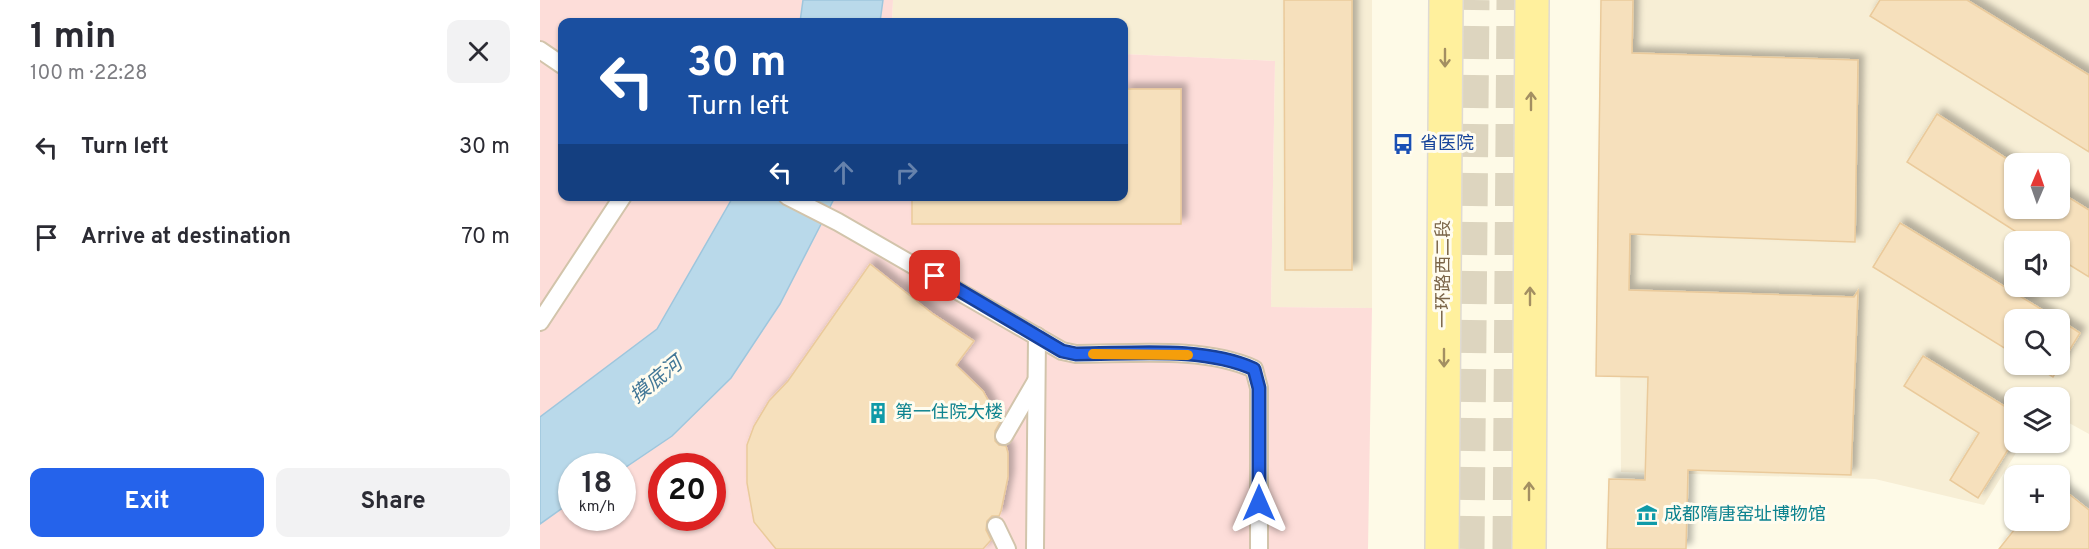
<!DOCTYPE html>
<html lang="en">
<head>
<meta charset="utf-8">
<style>
  :root { --surface:#fff; --page:#f2f2f3; --text:#2b2b33; --muted:#7c7c81; --accent:#2563eb }
  body { margin:0; font-family:Overpass,"Noto Sans SC",sans-serif; background:var(--page); color:var(--text); height:100vh; display:flex; flex-direction:column; font-size:22px; white-space:nowrap }
  * { box-sizing:border-box; margin:0 }
  p { font-size:20px; color:var(--muted) }
  .icon { flex:none; width:33px; height:33px; fill:none; stroke:currentColor; stroke-width:2; stroke-linecap:round; stroke-linejoin:round }
  .map { position:relative; flex:1; overflow:hidden }
  .drawer { display:flex; flex-direction:column; background:var(--surface); width:540px }
  .drawer>* { flex:none }
  .banner { position:absolute; left:18px; top:18px; width:570px; height:183px; border-radius:12px; box-shadow:0 2px 4px #0004; background:#1a4fa0; color:#fff; overflow:hidden }
  .needle { width:39px; rotate:2deg }
  .buttons { position:absolute; left:1464px; top:153px; display:grid; gap:12px }
  .buttons a { display:grid; place-items:center; width:66px; height:66px; border-radius:12px; background:var(--surface); box-shadow:0 2px 4px #0004; font-size:30px }
  .speed { position:absolute; left:18px; top:453px; display:flex; gap:12px; font-size:30px; font-weight:700; text-align:center }
  .speed>* { display:grid; place-content:center; width:78px; height:78px; border-radius:50%; background:var(--surface); box-shadow:0 2px 4px #0004; line-height:1 }
  .speed small { font-size:15px; font-weight:400 }
  .speed .limit { border:9px solid #d22; background:#fff; color:#111 }
  .pin { position:absolute; display:grid; place-items:center; width:51px; height:51px; color:#fff; margin:-26px; border-radius:12px; box-shadow:0 3px 9px #0006 }
  .me { position:absolute; width:66px; margin:-33px; rotate:0deg; stroke-linejoin:round; filter:drop-shadow(0 0 4px #0008) }
  .turn { display:flex; align-items:center; gap:21px; height:126px; padding:0 30px; font-size:27px }
  .turn .icon { width:78px; height:78px; stroke-width:2.5 }
  .turn b { display:block; font-size:42px; line-height:51px }
  .lanes { display:flex; align-items:center; height:57px; padding:0 30px; background:#0003; justify-content:center; gap:30px; direction:ltr }
  .lanes .off { opacity:.35 }
  .round { display:grid; place-items:center; flex:none; width:63px; height:63px; border-radius:12px; background:var(--page) }
  .overview { display:flex; align-items:center; justify-content:space-between; height:102px; padding:0 30px }
  h1 { font-size:36px; font-weight:700; line-height:45px }
  .cta { display:flex; gap:12px; margin-top:auto; padding:12px 30px }
  .cta a { flex:1; height:69px; border-radius:12px; background:var(--accent); color:#fff; font-size:24px; font-weight:700; line-height:69px; text-align:center }
  .cta a+a { background:var(--page); color:var(--text) }
  ul { padding:0; list-style:none }
  li { display:flex; align-items:center; gap:18px; height:90px; padding:0 30px }
  li div { flex:1 }
  li b { display:block; font-size:22px }
  li em { font-style:normal }
  main { display:flex; flex:1; min-height:0 }
  .map>svg:first-child { display:block }
  .residential { fill:#f7eed5; fill-rule:evenodd }
  .medical { fill:#fdddd9; fill-rule:evenodd }
  .water { fill:#b9d9ea; stroke:#9ec6dd; stroke-width:1.5 }
  .building { fill:#f6e0bc; stroke:#eaca9b; stroke-width:1.5; filter:url(#shadow) }
  .lines { fill:none; stroke-linecap:round; stroke-linejoin:round }
  .primary-tunnel { stroke:#ddd5bf; stroke-width:33; stroke-dasharray:33 16; stroke-linecap:butt }
  .service-casing { stroke:#d2c4ab; stroke-width:20 }
  .primary-casing { stroke:#dfdad3; stroke-width:36 }
  .service { stroke:#fff; stroke-width:16 }
  .primary { stroke:#fff09d; stroke-width:33 }
  .oneway { stroke:#a38f62 }
  .route-casing { stroke:#184099; stroke-width:15 }
  .route { stroke:#2563eb; stroke-width:10 }
  .slow { stroke:#f59e0b; stroke-width:10 }
  .labels { text-anchor:middle; dominant-baseline:central; stroke-width:6; stroke-linejoin:round; paint-order:stroke }
  .transit-label { font-size:18px; fill:#164399; stroke:#fffcef; text-anchor:start }
  .street-label { font-size:18px; fill:#7b6548; stroke:#fffcef }
  .culture-label { font-size:18px; fill:#0d838f; stroke:#fffcef; text-anchor:start }
  .water-label { font-size:20px; font-style:italic; fill:#427797; stroke:#fffcef }
</style>
</head>
<body>
<main>
<section class="drawer">
<div class="overview"><div><h1>1 min</h1><p>100 m · 22:28</p></div><a class="round"><svg class="icon" aria-label="close" viewBox="0 0 24 24"><path d="M6 6l12 12M18 6L6 18"/></svg></a></div>
<ul>
<li><svg class="icon" aria-label="left" viewBox="0 0 24 24"><path d="M17 20v-9H6M10 6l-5 5 5 5"/></svg><div><b>Turn left</b></div><em>30 m</em></li>
<li><svg class="icon" aria-label="arrive" viewBox="0 0 24 24"><path d="M6 21V4h12l-3 4 3 4H6"/></svg><div><b>Arrive at destination</b></div><em>70 m</em></li>
</ul>
<div class="cta"><a>Exit</a><a>Share</a></div>
</section>
<div class="map">
<svg width="1549" height="549" viewBox="0 0 1549 549">
  <defs>
    <filter id="shadow"><feDropShadow dx="5.5" dy="-5.5" stdDeviation="3" flood-color="#0004"/></filter>
  </defs>
  <rect width="100%" height="100%" fill="#fefae7"/>
  <g class="residential">
    <polygon points="353,0 832,0 832,308 731,307 735,61 584,54 584,22 352,22"/>
    <path d="M1077 0H1549V434L1520 418V398H1474V442L1482 443 1444 505 1335 479 1081 472ZM1474 164H1520V208H1474ZM1474 242H1520V286H1474ZM1474 320H1520V364H1474Z"/>
  </g>
  <path class="medical" d="M0 0H353L352 22H22V196H584V54L735 61 731 307 832 308 828 549H0ZM32 466H82V518H32ZM122 466H172V518H122Z"/>
  <g class="water">
    <polygon points="263,0 343,0 340,22 260,22"/>
    <polygon points="193,197 295,197 240,304 191,378 132,436 83,469 32,466 31,502 0,524 0,417 117,329"/>
  </g>
  <g class="building">
    <polygon points="744,0 812,0 812,270 745,270"/>
    <polygon points="1061,0 1093,0 1092,53 1318,60 1315,242 1090,234 1089,290 1314,297 1318,291 1311,475 1148,470 1146,549 1067,549 1069,479 1105,480 1108,377 1056,376"/>
    <polygon points="1340,0 1427,0 1549,75 1549,152 1330,16"/>
    <polygon points="584,89 641,89 641,224 372,224 372,196 584,196"/>
    <polygon points="1397,114 1475,164 1474,208 1520,208 1520,192 1549,210 1549,277 1520,259 1520,242 1492,242 1367,162"/>
    <polygon points="1360,223 1519,320 1474,320 1474,354 1333,267"/>
    <polygon points="330,264 393,314 434,341 416,365 443,391 460,422 455,431 455,441 459,445 466,446 468,453 468,477 461,511 459,516 452,516 447,521 446,530 451,540 443,549 236,549 214,522 207,483 207,445 214,426 229,401 248,381"/>
    <polygon points="1520,320 1540,333 1513,377 1492,364 1520,364"/>
    <polygon points="1383,356 1474,412 1474,440 1438,498 1410,480 1439,433 1364,386"/>
    <polygon points="1520,487 1549,510 1549,549 1459,549 1482,520 1520,520"/>
  </g>
  <g class="lines">
    <g class="primary-tunnel">
      <polyline points="928,549 933,0"/>
      <polyline points="969,549 973,0"/>
    </g>
    <defs>
      <g id="service">
        <polyline points="0,50 22,65"/>
        <path d="M247 196 298 222 522 351 536 354C592 354 663 346 714 369L719 388V549"/>
        <polyline points="0,322 83,196"/>
        <polyline points="464,436 496,381"/>
        <polyline points="456,526 467,549"/>
        <polyline points="495,549 497,336"/>
      </g>
      <g id="primary">
        <polyline points="902,549 906,0"/>
        <polyline points="989,549 992,0"/>
      </g>
    </defs>
    <use href="#service" class="service-casing"/>
    <use href="#primary" class="primary-casing"/>
    <use href="#service" class="service"/>
    <use href="#primary" class="primary"/>
  </g>
  <defs><path id="oneway-shaft" d="M-6 0H5M1.5-3L5.5 0L1.5 3" fill="none" stroke-width="1.6" stroke-linecap="round" stroke-linejoin="round" transform="scale(1.5)"/></defs>
  <g class="oneway">
    <use href="#oneway-shaft" transform="translate(905 58) rotate(90)"/>
    <use href="#oneway-shaft" transform="translate(991 101) rotate(-90)"/>
    <use href="#oneway-shaft" transform="translate(990 296) rotate(-90)"/>
    <use href="#oneway-shaft" transform="translate(904 358) rotate(90)"/>
    <use href="#oneway-shaft" transform="translate(989 491) rotate(-90)"/>
  </g>
  <g class="lines">
    <defs>
      <path id="route" d="M395 276 522 351 536 354C592 354 663 346 714 369L719 388V503"/>
    </defs>
    <use href="#route" class="route-casing"/>
    <use href="#route" class="route"/>
    <polyline class="slow" points="553,354 648,355"/>
  </g>
  <defs>
    <symbol id="bus-bare" viewBox="-9 -9 18 18"><path d="M-5-6H5V4H4V6H2V4H-2V6H-4V4H-5ZM-3.5-4V0h7V-4ZM-3.5 1.2v1.5H-2V1.2ZM2 1.2v1.5H3.5V1.2Z" fill="#1a4fb4" stroke="#fffcef" stroke-width="2.5" paint-order="stroke"/></symbol>
    <symbol id="building-bare" viewBox="-9 -9 18 18"><path d="M-4-6H4V6H1V3H-1V6H-4ZM-2.5-4.3h1.7v1.8h-1.7ZM.8-4.3h1.7v1.8H.8ZM-2.5-1h1.7V.8h-1.7ZM.8-1h1.7V.8H.8Z" fill="#0f9aa8" stroke="#fffcef" stroke-width="2.5" paint-order="stroke"/></symbol>
    <symbol id="museum-bare" viewBox="-9 -9 18 18"><path d="M0-6L6-3V-2H-6V-3ZM-5-1h2V3h-2ZM-1-1h2V3h-2ZM3-1h2V3H3ZM-6 4H6V6H-6Z" fill="#0f9aa8" stroke="#fffcef" stroke-width="2.5" paint-order="stroke"/></symbol>
  </defs>
  <g fill-rule="evenodd">
    <use href="#bus-bare" x="848" y="129" width="30" height="30"/>
    <use href="#building-bare" x="323" y="398" width="30" height="30"/>
    <use href="#museum-bare" x="1092" y="500" width="30" height="30"/>
  </g>
  <g class="labels">
    <g class="transit-label">
      <text x="880" y="144">省医院</text>
    </g>
    <g class="street-label">
      <text transform="translate(904 274) rotate(-90)">一环路西二段</text>
    </g>
    <g class="culture-label">
      <text x="355" y="413">第一住院大楼</text>
      <text x="1124" y="515">成都隋唐窑址博物馆</text>
    </g>
    <g class="water-label">
      <text transform="translate(117 381) rotate(-39)">摸底河</text>
    </g>
  </g>
</svg>
<div class="buttons">
<a><svg class="needle" viewBox="-14 -14 28 28"><path d="M0-13l5 13h-10z" fill="#e53935"/><path d="M0 13l5-13h-10z" fill="#7c7c81"/></svg></a>
<a><svg class="icon" aria-label="sound" viewBox="0 0 24 24"><path d="M4 9h4l5-4v14l-5-4H4zM17 9q2 3 0 6"/></svg></a>
<a><svg class="icon" aria-label="search" viewBox="0 0 24 24"><circle cx="10" cy="10" r="6"/><path d="M15 15l6 6"/></svg></a>
<a><svg class="icon" aria-label="layers" viewBox="0 0 24 24"><path d="M12 4l9 5-9 5-9-5zM3 14l9 5 9-5"/></svg></a>
<a>+</a>
</div>
<div class="speed"><div>18<small>km/h</small></div><div class="limit">20</div></div>
<div class="pin" style="left:395px;top:276px;background:#d93025"><svg class="icon" aria-label="arrive" viewBox="0 0 24 24"><path d="M6 21V4h12l-3 4 3 4H6"/></svg></div>
<svg class="me" style="left:719px;top:503px" viewBox="-20 -20 40 40"><path d="M0-17L14 15 0 8-14 15z" fill="#2563eb" stroke="#fff" stroke-width="4"/></svg>
<div class="banner">
<div class="turn"><svg class="icon" aria-label="left" viewBox="0 0 24 24"><path d="M17 20v-9H6M10 6l-5 5 5 5"/></svg><div><b>30 m</b>Turn left</div></div>
<div class="lanes"><svg class="icon" aria-label="left" viewBox="0 0 24 24"><path d="M17 20v-9H6M10 6l-5 5 5 5"/></svg><svg class="icon off" aria-label="ahead" viewBox="0 0 24 24"><path d="M12 20V5M6 11l6-6 6 6"/></svg><svg class="icon off" aria-label="right" viewBox="0 0 24 24"><path d="M7 20v-9h11M14 6l5 5-5 5"/></svg></div>
</div>
</div>
</main>
</body>
</html>
